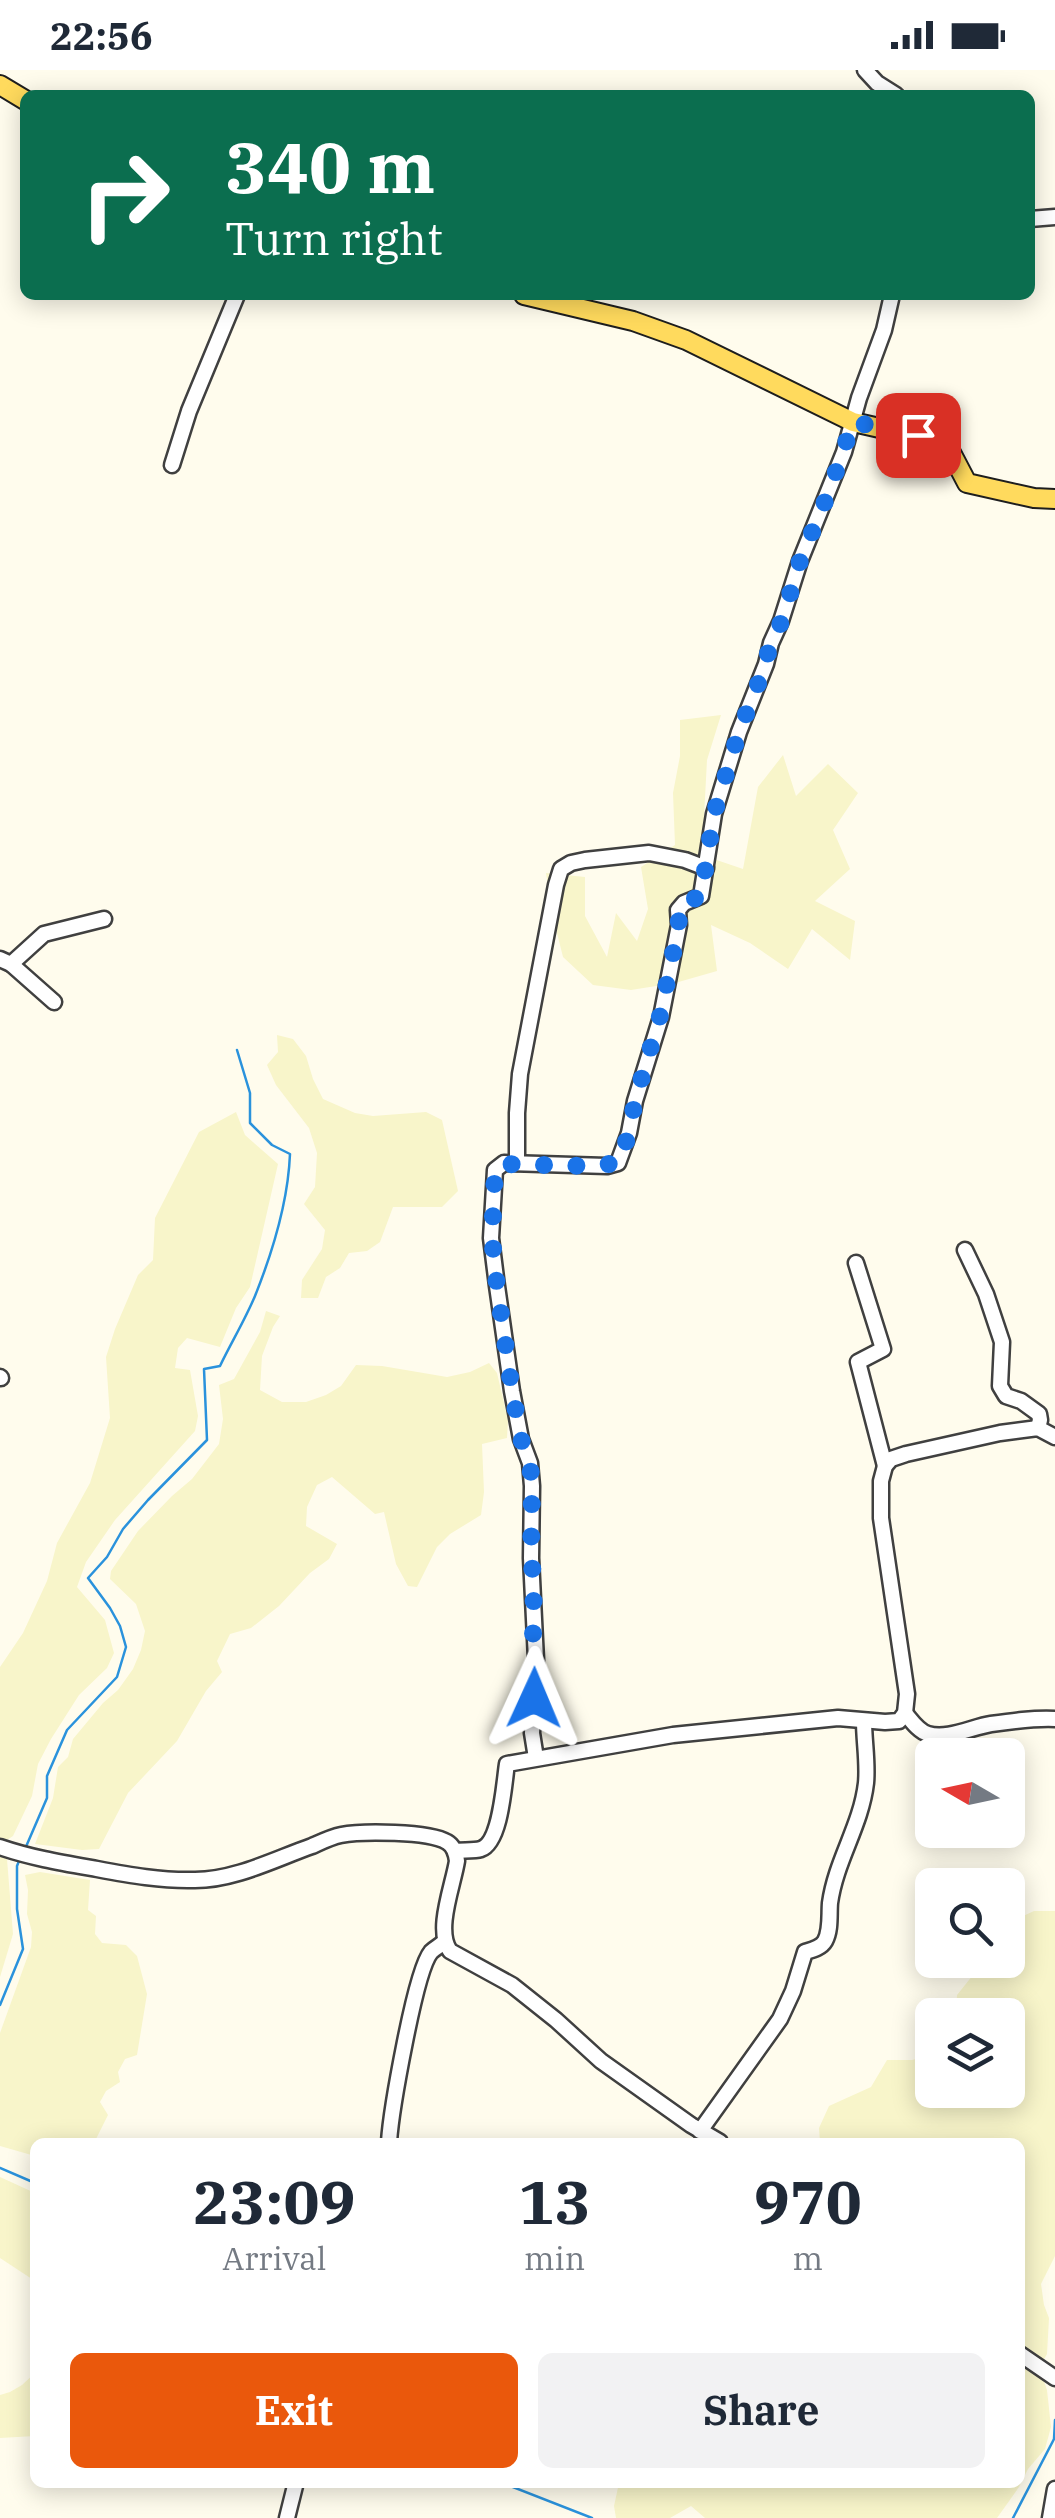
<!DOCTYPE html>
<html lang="en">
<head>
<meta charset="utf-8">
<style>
  :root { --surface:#fff; --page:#f2f2f3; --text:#1f2937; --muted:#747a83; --accent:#ea580c }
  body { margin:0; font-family:"IBM Plex Serif",serif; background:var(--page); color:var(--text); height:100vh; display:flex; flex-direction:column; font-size:38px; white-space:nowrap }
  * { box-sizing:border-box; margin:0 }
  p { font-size:32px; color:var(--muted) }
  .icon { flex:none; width:55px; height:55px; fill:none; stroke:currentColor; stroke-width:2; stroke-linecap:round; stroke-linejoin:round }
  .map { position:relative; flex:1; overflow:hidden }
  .panel { position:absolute; left:30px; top:2068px; width:995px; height:350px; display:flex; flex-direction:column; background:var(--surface); border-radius:15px; box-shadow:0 5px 25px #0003 }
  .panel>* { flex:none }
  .banner { position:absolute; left:20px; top:20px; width:1015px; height:210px; border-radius:15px; box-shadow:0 5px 25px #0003; background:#0b6e4f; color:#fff; overflow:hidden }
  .needle { width:65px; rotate:279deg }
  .fabs { position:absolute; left:915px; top:1668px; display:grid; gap:20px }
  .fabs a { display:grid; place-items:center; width:110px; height:110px; border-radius:15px; background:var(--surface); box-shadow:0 5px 25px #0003; font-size:50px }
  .pin { position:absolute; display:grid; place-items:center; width:85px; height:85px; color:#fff; margin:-42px; border-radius:20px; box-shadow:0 5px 15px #0006 }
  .me { position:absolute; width:110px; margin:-55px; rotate:1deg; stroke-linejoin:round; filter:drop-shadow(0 0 8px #0008) }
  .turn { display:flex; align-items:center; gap:35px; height:210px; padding:0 40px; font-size:45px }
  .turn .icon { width:130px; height:130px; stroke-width:2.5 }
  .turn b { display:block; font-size:70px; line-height:85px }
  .eta { display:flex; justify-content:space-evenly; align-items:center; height:170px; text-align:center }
  .eta b { font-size:60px; font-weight:700; line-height:70px }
  .action { display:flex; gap:20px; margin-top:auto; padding:20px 40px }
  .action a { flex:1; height:115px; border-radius:15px; background:var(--accent); color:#fff; font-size:40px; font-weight:700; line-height:115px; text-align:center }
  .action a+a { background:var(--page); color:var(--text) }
  .status { display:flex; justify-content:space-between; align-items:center; height:70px; padding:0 50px; background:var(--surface); direction:ltr }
  .status svg { height:28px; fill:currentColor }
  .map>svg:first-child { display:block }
  .farmland { fill:#f8f5ca }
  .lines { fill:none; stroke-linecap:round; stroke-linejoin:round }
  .stream { stroke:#2a92dc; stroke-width:2.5 }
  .minor-casing { stroke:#404040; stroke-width:19 }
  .major-casing { stroke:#1e1e1e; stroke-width:22 }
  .minor { stroke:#fff; stroke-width:14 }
  .major { stroke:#ffda5d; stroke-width:18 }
  .route { stroke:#1a73e8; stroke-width:18; stroke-dasharray:0 32.4 }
</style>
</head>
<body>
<div class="status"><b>22:56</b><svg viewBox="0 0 49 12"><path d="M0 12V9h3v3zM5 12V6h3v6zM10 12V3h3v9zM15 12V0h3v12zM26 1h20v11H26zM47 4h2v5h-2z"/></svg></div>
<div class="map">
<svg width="1055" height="2448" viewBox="0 0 1055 2448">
  <rect width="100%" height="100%" fill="#fffced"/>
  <g class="farmland">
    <polygon points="721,645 707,690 702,785 743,799 758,717 783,685 796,726 828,694 858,723 833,760 850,799 815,831 855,851 850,890 812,859 788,899 750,873 711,855 717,901 675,913 631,920 593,915 563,887 552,843 546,803 585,807 585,846 607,887 616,843 637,871 648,839 641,797 675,775 673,723 680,686 680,650"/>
    <polygon points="277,965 293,969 306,986 313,1009 323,1029 355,1043 373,1046 426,1042 442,1050 458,1121 442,1137 393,1137 380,1172 367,1181 349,1183 340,1198 326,1207 318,1228 301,1228 302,1210 322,1179 325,1160 304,1134 315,1117 317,1083 309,1058 276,1015 267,995 278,982"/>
    <polygon points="236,1042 245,1065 278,1094 250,1217 236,1238 220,1277 187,1268 178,1278 175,1298 190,1300 198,1346 195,1361 115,1450 86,1492 77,1517 105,1550 114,1583 107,1598 79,1625 51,1669 38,1694 32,1726 13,1766 7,1770 0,1768 0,1597 23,1563 47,1511 57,1473 90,1413 110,1348 106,1287 115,1259 138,1205 153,1190 155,1148 199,1062"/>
    <polygon points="266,1241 280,1246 273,1257 262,1286 260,1320 282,1332 306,1332 326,1325 341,1316 356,1295 382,1296 447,1307 470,1302 489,1293 497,1303 508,1350 507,1368 482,1374 484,1422 481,1445 450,1464 437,1477 417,1517 408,1516 396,1494 384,1442 375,1444 332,1407 317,1415 307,1437 306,1456 337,1474 329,1489 310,1503 279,1536 251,1558 230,1564 217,1591 222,1602 206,1621 177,1671 128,1723 99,1779 82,1780 35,1774 53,1728 58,1697 68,1687 73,1669 103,1633 118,1620 133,1599 141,1580 145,1561 136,1534 110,1509 111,1501 138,1461 172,1426 192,1409 219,1374 223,1349 219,1315 234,1309 260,1262"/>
    <polygon points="0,1786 7,1789 13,1864 0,1907"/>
    <polygon points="40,1802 90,1810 88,1840 96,1846 95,1864 102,1873 126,1875 137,1886 147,1924 137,1985 125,1989 118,2002 120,2012 106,2021 100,2032 108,2045 95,2071 35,2072 35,2086 0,2076 0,1963 31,1877 32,1862 27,1844 28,1820 25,1805"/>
    <polygon points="1034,1841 1055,1841 1055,2186 1041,2214 1044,2235 1049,2248 1047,2284 1040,2296 1020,2281 1020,2072 820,2072 819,2058 829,2036 871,2017 887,1990 912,1990 932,1985 932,2020 1008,2020 1008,1945 956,1945 957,1925 973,1905 974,1890 1008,1890 1008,1853"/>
    <polygon points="0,2107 35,2123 35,2211 0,2188"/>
    <polygon points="1020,2290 1042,2306 1047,2320 1051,2357 1045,2379 1028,2399 1019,2417 997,2448 705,2448 691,2436 670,2448 616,2448 614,2436 619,2413 1020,2412"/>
    <polygon points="35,2303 35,2366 0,2368 0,2325 10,2322 22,2315"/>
  </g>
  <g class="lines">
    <g class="stream">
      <path d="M25 1779 47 1728V1706L67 1660 117 1607 126 1577 120 1556 110 1538 88 1508 107 1487 123 1459 148 1430 207 1370 204 1299 220 1296C231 1273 245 1250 255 1226 273 1181 288 1133 290 1084L272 1075 250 1053V1023L237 980"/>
      <polyline points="0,1935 23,1879 17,1839 17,1796 19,1791"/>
      <polyline points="0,2098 35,2113"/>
      <polyline points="500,2412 592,2448"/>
      <polyline points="1013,2448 1054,2369 1055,2350"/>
    </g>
    <defs>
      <g id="minor">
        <polyline points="865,0 877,13 896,25"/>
        <polyline points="1030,149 1055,147"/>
        <polyline points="172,395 189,341 237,225"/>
        <polyline points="0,889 11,894 54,932"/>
        <polyline points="11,894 44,864 104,849"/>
        <polyline points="517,1093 517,1043 520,1004 556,815 561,799 571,793 585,790 649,783 685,790 706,798"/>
        <polyline points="965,1180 986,1224 1002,1272 1000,1316 1006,1326 1021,1331 1039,1344 1040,1350 1038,1358"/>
        <polyline points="856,1193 883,1279 858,1292 885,1396"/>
        <polyline points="0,1307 1,1308"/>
        <path d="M905 1643C911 1650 918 1661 928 1664 947 1670 972 1657 991 1654 1012 1651 1033 1648 1055 1649"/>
        <polyline points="536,1688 532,1663 536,1590 531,1488 532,1416 530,1393 521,1369 512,1321 497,1216 491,1168 495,1100 504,1093 607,1096 618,1093 629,1063 635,1031 661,947 679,855 678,840 684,833 701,826 714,744 739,662 766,594 771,573 781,551 800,491 844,382 859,328 884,260 892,225"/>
        <path d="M0 1777C32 1788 63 1793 97 1799 129 1805 162 1811 195 1810 235 1810 275 1789 312 1776 321 1772 331 1767 341 1765 361 1761 429 1761 447 1772 454 1776 456 1783 457 1791 453 1816 435 1860 450 1881L512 1915 556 1950 601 1991 691 2055 720 2072"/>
        <path d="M455 1781C463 1780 474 1781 481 1779 501 1772 504 1713 507 1694L673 1665 838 1648 885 1652 899 1651 905 1643 907 1624 881 1448V1411L885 1396 891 1389 906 1384 1000 1363 1038 1358 1055 1367"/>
        <path d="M700 2061 780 1949 793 1921 805 1882C812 1880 821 1878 825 1871 831 1860 829 1845 830 1833 836 1790 861 1756 866 1713 868 1693 864 1671 864 1651"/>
        <path d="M389 2072C391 2042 415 1901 431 1882 435 1878 440 1876 444 1872"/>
        <polyline points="1020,2284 1055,2308"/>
        <polyline points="287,2448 296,2412"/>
        <polyline points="1050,2448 1055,2419"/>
      </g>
      <g id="major">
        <polyline points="0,15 25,30"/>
        <polyline points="524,225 633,251 686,270 853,352 946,373 967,413 1034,428 1055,429"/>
      </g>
    </defs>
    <use href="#minor" class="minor-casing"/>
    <use href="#major" class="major-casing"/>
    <use href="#minor" class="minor"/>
    <use href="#major" class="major"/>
  </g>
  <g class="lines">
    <polyline class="route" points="534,1628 536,1590 533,1563 534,1512 531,1488 532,1416 530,1393 521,1369 512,1320 497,1216 492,1168 495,1100 504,1094 592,1096 618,1093 629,1064 635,1031 660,946 679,855 678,840 684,833 701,826 714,744 739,662 766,594 770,572 782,551 800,491 829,422 853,352 918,365"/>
  </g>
</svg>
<div class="fabs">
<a><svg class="needle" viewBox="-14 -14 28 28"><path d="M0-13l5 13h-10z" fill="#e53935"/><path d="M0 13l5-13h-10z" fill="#747a83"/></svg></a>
<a><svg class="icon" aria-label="search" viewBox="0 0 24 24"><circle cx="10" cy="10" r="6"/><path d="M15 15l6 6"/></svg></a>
<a><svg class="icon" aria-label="layers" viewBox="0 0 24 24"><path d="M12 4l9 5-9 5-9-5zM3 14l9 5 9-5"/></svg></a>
</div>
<div class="pin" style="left:918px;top:365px;background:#d93025"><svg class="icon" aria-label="arrive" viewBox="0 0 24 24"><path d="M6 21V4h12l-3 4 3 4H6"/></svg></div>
<svg class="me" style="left:534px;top:1628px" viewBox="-20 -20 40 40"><path d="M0-17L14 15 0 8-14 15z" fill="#1a73e8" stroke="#fff" stroke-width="4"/></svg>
<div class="banner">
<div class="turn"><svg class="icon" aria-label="right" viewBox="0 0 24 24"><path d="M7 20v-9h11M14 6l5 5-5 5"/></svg><div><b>340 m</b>Turn right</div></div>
</div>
<section class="panel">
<div class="eta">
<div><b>23:09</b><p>Arrival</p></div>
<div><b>13</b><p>min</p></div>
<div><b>970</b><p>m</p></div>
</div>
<div class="action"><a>Exit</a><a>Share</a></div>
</section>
</div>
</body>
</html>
